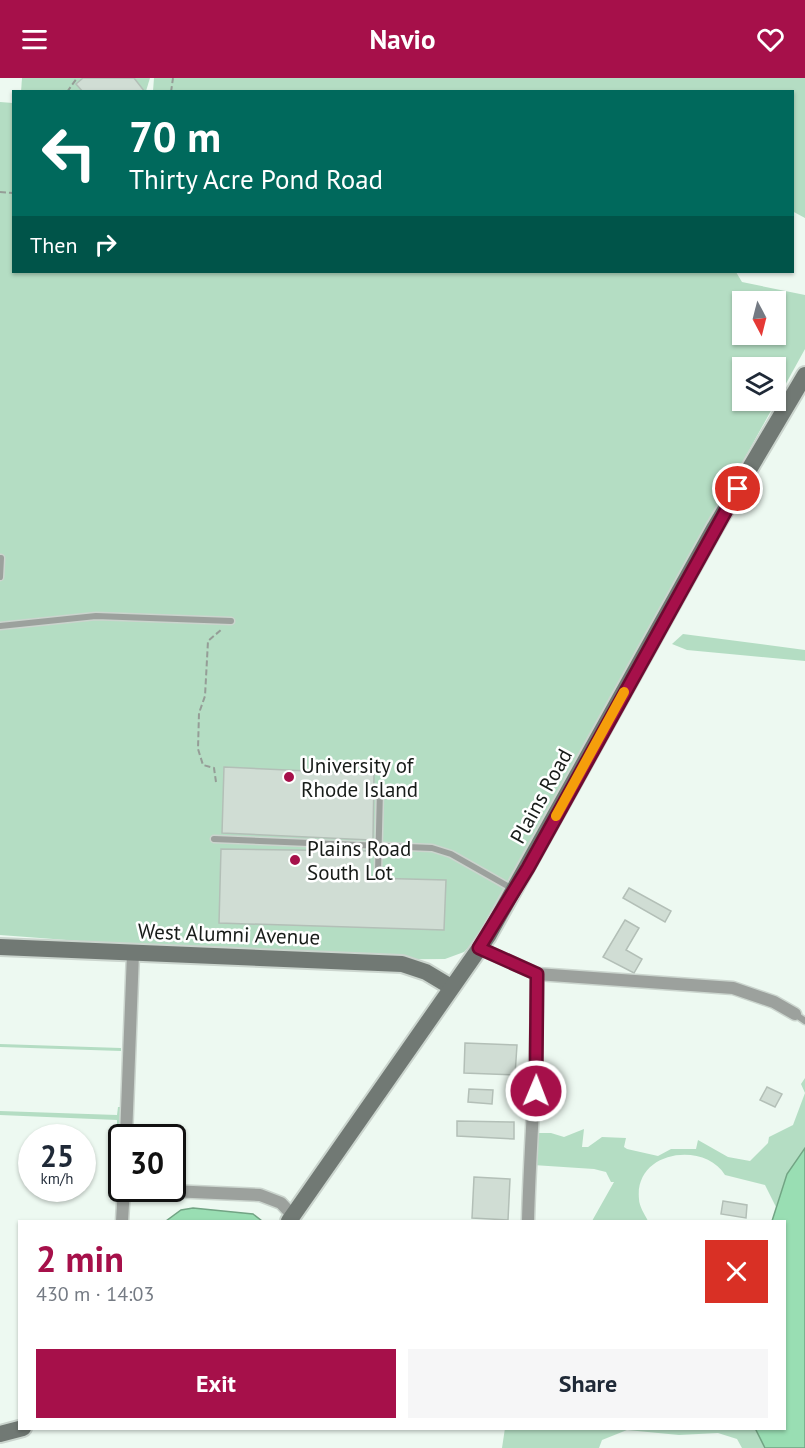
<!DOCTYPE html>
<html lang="en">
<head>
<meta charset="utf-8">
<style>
  :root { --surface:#fff; --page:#f6f6f7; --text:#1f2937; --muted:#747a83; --accent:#a6104a }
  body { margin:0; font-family:"PT Sans",sans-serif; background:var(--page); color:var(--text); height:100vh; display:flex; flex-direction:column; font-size:22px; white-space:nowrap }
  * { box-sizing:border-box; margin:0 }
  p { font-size:20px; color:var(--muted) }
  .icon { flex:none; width:33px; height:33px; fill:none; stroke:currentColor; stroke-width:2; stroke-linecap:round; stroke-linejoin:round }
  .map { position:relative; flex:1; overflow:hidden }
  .side { position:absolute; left:18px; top:1142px; width:768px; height:210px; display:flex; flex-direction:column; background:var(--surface); border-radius:0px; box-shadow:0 2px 4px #0004 }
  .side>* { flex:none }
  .top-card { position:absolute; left:12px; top:12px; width:782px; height:183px; border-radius:0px; box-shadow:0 2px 4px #0004; background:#00695c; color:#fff; overflow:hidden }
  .needle { width:39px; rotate:173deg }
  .fabs { position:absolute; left:732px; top:213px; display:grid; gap:12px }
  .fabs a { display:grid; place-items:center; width:54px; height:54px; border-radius:0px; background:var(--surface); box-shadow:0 2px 4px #0004; font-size:30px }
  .speed { position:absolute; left:18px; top:1046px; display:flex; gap:12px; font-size:30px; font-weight:700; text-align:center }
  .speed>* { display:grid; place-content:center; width:78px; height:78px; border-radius:50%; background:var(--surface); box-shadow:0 2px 4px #0004; line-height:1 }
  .speed small { font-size:15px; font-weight:400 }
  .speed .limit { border:3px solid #111; border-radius:9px; background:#fff; color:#111 }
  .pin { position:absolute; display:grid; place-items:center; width:51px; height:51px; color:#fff; margin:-26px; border:3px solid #fff; border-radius:50%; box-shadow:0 2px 6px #0007 }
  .me { position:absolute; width:66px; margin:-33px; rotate:1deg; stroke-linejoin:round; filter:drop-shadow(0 0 4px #0008) }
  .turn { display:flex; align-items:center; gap:21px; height:126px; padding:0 18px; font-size:27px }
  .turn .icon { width:78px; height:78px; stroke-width:2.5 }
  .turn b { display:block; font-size:42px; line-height:51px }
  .then { display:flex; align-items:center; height:57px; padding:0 18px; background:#0003; gap:12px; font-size:22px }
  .round { display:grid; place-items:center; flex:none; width:63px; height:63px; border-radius:0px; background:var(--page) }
  .summary { display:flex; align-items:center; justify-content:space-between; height:102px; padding:0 18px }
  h1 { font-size:36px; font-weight:700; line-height:45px; color:var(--accent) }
  .primary-button { display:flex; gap:12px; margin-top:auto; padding:12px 18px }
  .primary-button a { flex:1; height:69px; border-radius:0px; background:var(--accent); color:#fff; font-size:24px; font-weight:700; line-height:69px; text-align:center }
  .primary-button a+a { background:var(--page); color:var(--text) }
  header { display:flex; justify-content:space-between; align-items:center; height:78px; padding:0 18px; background:var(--accent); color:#fff; font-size:27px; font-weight:700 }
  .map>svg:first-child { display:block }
  .green { fill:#b4ddc3; fill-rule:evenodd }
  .water { fill:#99deb3; stroke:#72a484; stroke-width:1.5 }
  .building { fill:#d0ddd4; stroke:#b3bfb7; stroke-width:1.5 }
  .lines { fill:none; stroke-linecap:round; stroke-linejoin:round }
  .lane-casing { stroke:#cbd5ce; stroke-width:9 }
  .street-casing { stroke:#cbd5ce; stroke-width:15 }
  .secondary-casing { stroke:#cbd5ce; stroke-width:20 }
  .path { stroke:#959d97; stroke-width:2; stroke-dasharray:6 3; stroke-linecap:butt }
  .lane { stroke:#9ca19d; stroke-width:6 }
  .street { stroke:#9ca19d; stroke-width:12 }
  .secondary { stroke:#717974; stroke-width:16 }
  .route-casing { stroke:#6c0a30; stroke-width:15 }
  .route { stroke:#a6104a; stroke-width:10 }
  .slow { stroke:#f59e0b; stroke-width:10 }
  .poi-dot { fill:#a6104a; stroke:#fff; stroke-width:2 }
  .labels { text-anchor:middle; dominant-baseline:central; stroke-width:5; stroke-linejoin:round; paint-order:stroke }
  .poi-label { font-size:21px; fill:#171b18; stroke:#fff; text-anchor:start }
  .street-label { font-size:21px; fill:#171b18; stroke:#fff }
</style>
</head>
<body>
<header><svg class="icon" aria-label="menu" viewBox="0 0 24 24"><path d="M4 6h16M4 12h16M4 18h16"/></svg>Navio<svg class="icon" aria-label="heart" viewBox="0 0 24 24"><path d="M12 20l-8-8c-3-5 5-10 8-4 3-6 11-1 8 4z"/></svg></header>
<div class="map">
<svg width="805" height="1370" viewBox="0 0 805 1370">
  <rect width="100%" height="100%" fill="#edf9f1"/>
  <g class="green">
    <polygon points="22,0 150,0 146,13 21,14"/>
    <polygon points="154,0 805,0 805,140 792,133 792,14 153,13"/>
    <path d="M0 24 13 25 14 194H736L742 204 805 217V271L482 856 464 874 445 881 331 882 0 857ZM742 224H776V256H742ZM742 290H776V322H742Z"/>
    <polygon points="683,556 805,572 805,583 687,572 672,566"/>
    <polygon points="0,966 121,970 121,973 0,969"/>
    <path d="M805 1000V1070L787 1096 776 1129 765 1107 725 1097C705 1063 634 1072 639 1121 639 1128 645 1137 648 1143H592L614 1104H611L606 1094 594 1091 533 1087V1055H551L564 1059 584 1051 582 1069H588L602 1059 626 1060 624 1069 627 1071 658 1078 671 1071H696L698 1062 728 1079 750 1083 768 1065 769 1059 793 1047 805 1015 801 1006Z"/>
    <polygon points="118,1029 120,1029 119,1051 117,1051 117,1042 0,1037 0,1033 117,1037"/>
    <polygon points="505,1350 755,1350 765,1370 742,1370 737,1361 718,1355 679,1357 627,1352 602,1362 599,1370 502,1370"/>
  </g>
  <g class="water">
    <polygon points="805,1070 805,1370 765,1370 755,1350 784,1350 784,1143 772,1143 787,1096"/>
    <polygon points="193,1130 253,1136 262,1143 166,1143 181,1132"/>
  </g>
  <g class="building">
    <polygon points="83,0 134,0 145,14 83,14 76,6"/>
    <polygon points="224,689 374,696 373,760 371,762 222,755"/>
    <polygon points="221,771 370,773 369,800 446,802 444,852 219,845"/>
    <polygon points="629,810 671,833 665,844 623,820"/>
    <polygon points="625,842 639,850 626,872 642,881 634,895 603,879"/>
    <polygon points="465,965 517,967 515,997 464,995"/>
    <polygon points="767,1009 782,1016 775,1029 760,1022"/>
    <polygon points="469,1011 493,1012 492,1026 468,1024"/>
    <polygon points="457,1043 514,1044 514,1061 457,1058"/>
    <polygon points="474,1099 510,1101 508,1142 472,1140"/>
    <polygon points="723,1123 747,1127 746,1140 721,1136"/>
  </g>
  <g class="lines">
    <defs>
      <g id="lane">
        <polyline points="0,499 1,480"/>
        <polyline points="0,548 96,538 231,543"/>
        <polyline points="214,761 432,770 451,776 511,810"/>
        <polyline points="378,794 380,711"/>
        <polyline points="795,936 805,943"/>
      </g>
      <g id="street">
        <polyline points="479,870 537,896 733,910 774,924 795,936"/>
        <polyline points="126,1059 133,875"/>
        <polyline points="124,1111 260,1117 281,1125 293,1138"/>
        <polyline points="122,1143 124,1110"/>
        <path d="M528 1143C530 1060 538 979 537 896"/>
      </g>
      <g id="secondary">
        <polyline points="0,869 402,886 426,894 451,909"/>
        <polyline points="289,1143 488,858 715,449 805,297"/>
        <polyline points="0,1356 23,1350"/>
      </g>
    </defs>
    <use href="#lane" class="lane-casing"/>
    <use href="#street" class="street-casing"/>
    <use href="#secondary" class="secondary-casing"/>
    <g class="path">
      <polyline points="67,14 77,0"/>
      <polyline points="171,14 173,0"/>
      <polyline points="0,114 14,115"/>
      <polyline points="216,704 214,690 203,687 198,671 199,635 205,618 208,563 222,551"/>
    </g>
    <use href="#lane" class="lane"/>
    <use href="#street" class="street"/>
    <use href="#secondary" class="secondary"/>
  </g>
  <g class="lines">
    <defs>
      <polyline id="route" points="536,1013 537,896 479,870 528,790 738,411"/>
    </defs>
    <use href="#route" class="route-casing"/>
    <use href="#route" class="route"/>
    <polyline class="slow" points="556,738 624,614"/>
  </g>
  <g class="poi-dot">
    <circle cx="289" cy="699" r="6"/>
    <circle cx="295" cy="782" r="6"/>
  </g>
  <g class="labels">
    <g class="poi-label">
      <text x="301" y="687">University of<tspan x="301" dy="24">Rhode Island</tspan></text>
      <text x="307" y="770">Plains Road<tspan x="307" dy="24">South Lot</tspan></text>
    </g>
    <g class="street-label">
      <text transform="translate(541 718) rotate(-61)">Plains Road</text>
      <text transform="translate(229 856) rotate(2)">West Alumni Avenue</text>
    </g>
  </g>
</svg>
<div class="fabs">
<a><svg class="needle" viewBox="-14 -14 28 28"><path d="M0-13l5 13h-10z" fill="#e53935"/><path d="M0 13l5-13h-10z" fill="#747a83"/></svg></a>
<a><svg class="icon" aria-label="layers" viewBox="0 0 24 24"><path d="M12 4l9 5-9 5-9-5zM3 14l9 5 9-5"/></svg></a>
</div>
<div class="speed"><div>25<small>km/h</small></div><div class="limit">30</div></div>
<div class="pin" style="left:738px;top:411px;background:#d93025"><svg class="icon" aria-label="arrive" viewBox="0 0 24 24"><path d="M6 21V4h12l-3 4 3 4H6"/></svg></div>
<svg class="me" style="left:536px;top:1013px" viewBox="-20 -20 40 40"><circle r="17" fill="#a6104a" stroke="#fff" stroke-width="3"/><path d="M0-11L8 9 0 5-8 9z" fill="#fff"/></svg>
<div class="top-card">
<div class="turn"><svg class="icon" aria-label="left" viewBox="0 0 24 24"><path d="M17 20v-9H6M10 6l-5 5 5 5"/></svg><div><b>70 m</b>Thirty Acre Pond Road</div></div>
<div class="then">Then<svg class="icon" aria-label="right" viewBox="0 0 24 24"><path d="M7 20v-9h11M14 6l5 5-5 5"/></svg></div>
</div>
<section class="side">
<div class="summary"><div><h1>2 min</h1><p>430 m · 14:03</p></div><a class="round" style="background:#d93025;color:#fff"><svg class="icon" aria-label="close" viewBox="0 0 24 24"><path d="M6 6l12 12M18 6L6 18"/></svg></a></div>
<div class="primary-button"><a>Exit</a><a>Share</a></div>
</section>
</div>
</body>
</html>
